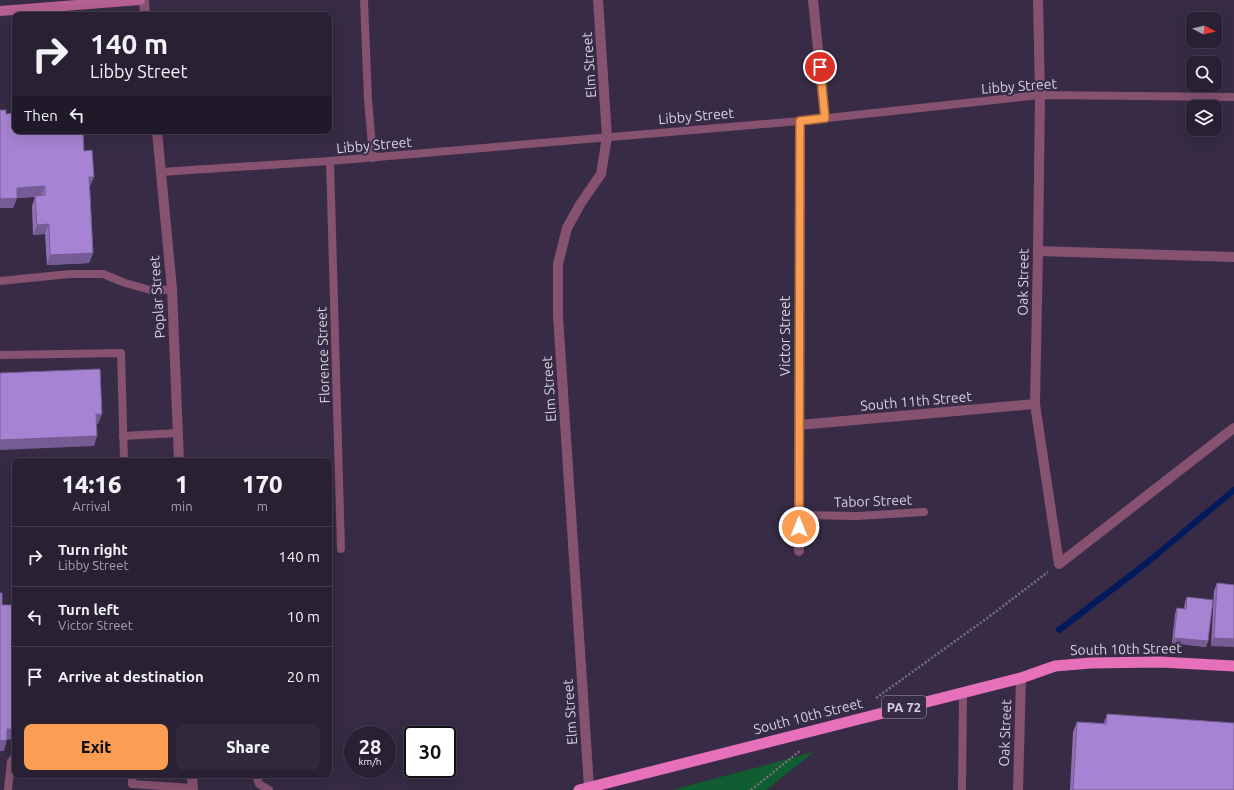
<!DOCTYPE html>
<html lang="en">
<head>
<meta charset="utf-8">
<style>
  :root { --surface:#292034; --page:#31283c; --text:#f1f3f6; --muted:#a5a3ac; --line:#453e4f; --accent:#fc9d54 }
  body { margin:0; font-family:Ubuntu,sans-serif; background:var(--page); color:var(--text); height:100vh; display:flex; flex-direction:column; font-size:15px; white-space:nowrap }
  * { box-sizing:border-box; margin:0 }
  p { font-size:13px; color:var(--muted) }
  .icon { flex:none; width:22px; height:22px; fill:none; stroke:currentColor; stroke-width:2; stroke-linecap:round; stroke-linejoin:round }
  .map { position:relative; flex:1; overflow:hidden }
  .details { position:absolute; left:12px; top:458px; width:320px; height:320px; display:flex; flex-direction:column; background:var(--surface); border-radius:8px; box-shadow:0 4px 16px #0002,0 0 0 1px var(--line) }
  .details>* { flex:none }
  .hud { position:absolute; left:12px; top:12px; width:320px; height:122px; border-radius:8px; box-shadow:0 4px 16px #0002,0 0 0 1px var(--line); background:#292034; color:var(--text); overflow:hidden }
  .needle { width:26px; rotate:97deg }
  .fabs { position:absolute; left:1186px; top:12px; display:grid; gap:8px }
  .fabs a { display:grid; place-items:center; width:36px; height:36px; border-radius:8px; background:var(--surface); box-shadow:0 4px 16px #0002,0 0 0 1px var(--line); font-size:20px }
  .speed { position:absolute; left:344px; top:726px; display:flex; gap:8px; font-size:20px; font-weight:700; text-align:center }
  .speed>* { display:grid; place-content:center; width:52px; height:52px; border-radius:50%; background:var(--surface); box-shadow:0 4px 16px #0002,0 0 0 1px var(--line); line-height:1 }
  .speed small { font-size:10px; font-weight:400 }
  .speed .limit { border:2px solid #111; border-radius:6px; background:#fff; color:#111 }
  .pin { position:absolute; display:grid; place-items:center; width:34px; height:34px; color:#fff; margin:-17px; border:2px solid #fff; border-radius:50%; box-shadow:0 1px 4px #0007 }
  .me { position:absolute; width:44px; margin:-22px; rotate:0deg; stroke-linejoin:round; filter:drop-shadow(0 0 3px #0008) }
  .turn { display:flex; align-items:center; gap:14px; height:84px; padding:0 12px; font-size:18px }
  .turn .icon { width:52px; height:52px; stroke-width:2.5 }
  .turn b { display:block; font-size:28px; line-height:34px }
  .then { display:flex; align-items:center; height:38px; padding:0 12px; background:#0003; gap:8px; font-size:15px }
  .eta { display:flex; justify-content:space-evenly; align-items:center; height:68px; text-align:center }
  .eta b { font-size:24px; font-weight:800; line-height:28px }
  .button { display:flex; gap:8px; margin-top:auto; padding:8px 12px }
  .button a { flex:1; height:46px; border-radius:8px; background:var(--accent); color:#111; font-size:16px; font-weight:800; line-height:46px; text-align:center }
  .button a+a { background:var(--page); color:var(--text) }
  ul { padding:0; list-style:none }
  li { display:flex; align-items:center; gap:12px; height:60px; padding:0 12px; border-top:1px solid var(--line) }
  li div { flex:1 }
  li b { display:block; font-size:15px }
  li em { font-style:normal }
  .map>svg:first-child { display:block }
  .green { fill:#0f5d30 }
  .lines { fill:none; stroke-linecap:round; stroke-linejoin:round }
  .stream { stroke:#011a5b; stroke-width:6 }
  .path { stroke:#796f85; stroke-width:2.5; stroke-dasharray:2 2; stroke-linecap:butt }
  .service { stroke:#865270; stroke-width:8 }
  .minor { stroke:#865270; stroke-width:10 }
  .secondary { stroke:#b46193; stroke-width:10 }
  .trunk { stroke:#e671ba; stroke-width:11 }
  .wall { fill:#9071b5 }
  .shaded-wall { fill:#755c94 }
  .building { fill:#a783d3; stroke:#755c94 }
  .route-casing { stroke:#a46637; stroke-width:10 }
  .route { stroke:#fc9d54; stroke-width:7 }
  .labels { text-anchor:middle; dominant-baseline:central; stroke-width:4; stroke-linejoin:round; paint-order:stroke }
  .shield { fill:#372b45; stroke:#a89fb3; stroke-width:1 }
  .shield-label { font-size:13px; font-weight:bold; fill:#d8d1e2 }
  .street-label { font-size:14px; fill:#d8d1e2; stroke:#372b45 }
</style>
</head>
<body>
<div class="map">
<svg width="1234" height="790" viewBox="0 0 1234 790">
  <rect width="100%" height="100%" fill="#372b45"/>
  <polygon class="green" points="814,752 766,790 672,790"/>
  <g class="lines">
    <polyline class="stream" points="1059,630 1143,566 1234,490"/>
    <g class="path">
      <polyline points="876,698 986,619 1048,572"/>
      <polyline points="751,790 801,750"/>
    </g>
    <g class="service">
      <polyline points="364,0 368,99 373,158"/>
      <polyline points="330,161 341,549"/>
      <polyline points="161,172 330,161 800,121 1040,95 1234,97"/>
      <polyline points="0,281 70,274 103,274 125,283 154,291 172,289"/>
      <polyline points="0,355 121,353 124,461"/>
      <polyline points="123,436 178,433"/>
      <polyline points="799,515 857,516 924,512"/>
      <polyline points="132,775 132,784 193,788"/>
      <polyline points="256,775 259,784 269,790"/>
      <polyline points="8,790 11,761 15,757"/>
      <polyline points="962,790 963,692"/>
    </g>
    <g class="minor">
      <polyline points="144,0 145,15"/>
      <polyline points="813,0 825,118"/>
      <polyline points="1038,0 1040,95 1038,251 1035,404 1059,564 1234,428"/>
      <polyline points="157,131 172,289 179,461"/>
      <polyline points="1038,251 1234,257"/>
      <polyline points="799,425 1035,404"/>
      <polyline points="799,551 800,121"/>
      <polyline points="192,775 193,790"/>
      <polyline points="589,787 558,316 558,264 567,228 581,203 601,174 607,137 598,0"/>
      <polyline points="1018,790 1021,678"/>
    </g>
    <polyline class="secondary" points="0,11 140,0"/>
    <polyline class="trunk" points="579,790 1021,678 1055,666 1091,663 1160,662 1234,666"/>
  </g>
  <g class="wall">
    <polygon points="0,110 6,114 84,151 90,187 93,253 89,263 47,265 45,234 33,235 32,206 35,197 17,198 13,208 0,208"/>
    <polygon points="1217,583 1234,585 1211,646 1214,591"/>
    <polygon points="1187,597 1208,641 1206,647 1172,643 1175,614 1177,608 1184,609 1185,602"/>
    <polygon points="1107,714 1234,790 1070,790 1073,732 1077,722 1104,723"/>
  </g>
  <g class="shaded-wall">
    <polygon points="89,177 94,177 90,187"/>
    <polygon points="45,186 41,196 13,198 17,188"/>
    <polygon points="17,198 13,208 0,208 0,199"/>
    <polygon points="49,224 45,234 33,235 37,225"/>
    <polygon points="93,253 89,263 47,265 50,255"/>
    <polygon points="96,414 102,414 98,424 93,424"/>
    <polygon points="97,436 94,446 0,450 0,440"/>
    <polygon points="1174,638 1208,641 1206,647 1172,643"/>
    <polygon points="1214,638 1234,639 1234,647 1211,646"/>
    <polygon points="7,729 15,729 15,739 3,740"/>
    <polygon points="7,740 4,751 0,751 0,741"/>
  </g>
  <g class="building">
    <polygon points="0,110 6,110 6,114 15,113 15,131 83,131 84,151 92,150 94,177 89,177 93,253 50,255 49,224 37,225 35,196 45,195 45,186 17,188 17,198 0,199"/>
    <polygon points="100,369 102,414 96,414 97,436 0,440 0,373"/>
    <polygon points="1217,583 1234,585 1234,639 1214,638"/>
    <polygon points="0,593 2,593 2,605 15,605 15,729 7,729 7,740 0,741"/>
    <polygon points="1187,597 1213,600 1208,641 1174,638 1177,608 1186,609"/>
    <polygon points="1107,714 1234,723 1234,790 1073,790 1077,722 1106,724"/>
  </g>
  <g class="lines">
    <defs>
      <polyline id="route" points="799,527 800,121 825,118 820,67"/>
    </defs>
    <use href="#route" class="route-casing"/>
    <use href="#route" class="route"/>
  </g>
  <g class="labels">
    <rect class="shield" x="882" y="696" width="44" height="22" rx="3"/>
    <g class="shield-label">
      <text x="904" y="707">PA 72</text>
    </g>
    <g class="street-label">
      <text transform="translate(589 65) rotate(-94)">Elm Street</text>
      <text transform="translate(1019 86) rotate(-4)">Libby Street</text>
      <text transform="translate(696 116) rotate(-5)">Libby Street</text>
      <text transform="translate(374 145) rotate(-5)">Libby Street</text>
      <text transform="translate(1023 282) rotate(-89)">Oak Street</text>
      <text transform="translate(157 297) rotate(-94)">Poplar Street</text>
      <text transform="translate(785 336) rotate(-90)">Victor Street</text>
      <text transform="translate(323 355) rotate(-92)">Florence Street</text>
      <text transform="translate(549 389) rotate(-94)">Elm Street</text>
      <text transform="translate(916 401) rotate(-5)">South 11th Street</text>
      <text transform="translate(873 501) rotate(-2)">Tabor Street</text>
      <text transform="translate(1126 649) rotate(-1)">South 10th Street</text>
      <text transform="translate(570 712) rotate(-94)">Elm Street</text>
      <text transform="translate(808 716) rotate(-14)">South 10th Street</text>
      <text transform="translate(1005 733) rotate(-88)">Oak Street</text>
    </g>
  </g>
</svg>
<div class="fabs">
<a><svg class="needle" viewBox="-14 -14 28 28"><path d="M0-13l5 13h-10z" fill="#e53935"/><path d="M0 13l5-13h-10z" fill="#a5a3ac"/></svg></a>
<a><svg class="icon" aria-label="search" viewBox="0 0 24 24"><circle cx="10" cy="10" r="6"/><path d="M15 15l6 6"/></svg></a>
<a><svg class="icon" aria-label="layers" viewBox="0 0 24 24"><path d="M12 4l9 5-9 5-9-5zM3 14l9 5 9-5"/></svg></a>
</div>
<div class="speed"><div>28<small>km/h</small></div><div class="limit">30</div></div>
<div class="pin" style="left:820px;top:67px;background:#d93025"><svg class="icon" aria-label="arrive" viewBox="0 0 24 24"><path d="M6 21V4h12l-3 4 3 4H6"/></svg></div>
<svg class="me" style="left:799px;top:527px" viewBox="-20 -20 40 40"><circle r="17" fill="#fc9d54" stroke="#fff" stroke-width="3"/><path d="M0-11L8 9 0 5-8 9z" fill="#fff"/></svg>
<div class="hud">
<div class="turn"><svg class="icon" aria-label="right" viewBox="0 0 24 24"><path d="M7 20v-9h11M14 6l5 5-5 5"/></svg><div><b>140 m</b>Libby Street</div></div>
<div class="then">Then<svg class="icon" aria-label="left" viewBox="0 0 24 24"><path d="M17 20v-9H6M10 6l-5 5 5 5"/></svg></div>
</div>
<section class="details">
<div class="eta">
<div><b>14:16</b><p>Arrival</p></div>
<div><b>1</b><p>min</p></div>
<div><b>170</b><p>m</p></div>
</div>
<ul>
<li><svg class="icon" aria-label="right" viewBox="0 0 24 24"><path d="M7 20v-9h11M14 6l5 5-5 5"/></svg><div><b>Turn right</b><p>Libby Street</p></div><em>140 m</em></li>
<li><svg class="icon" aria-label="left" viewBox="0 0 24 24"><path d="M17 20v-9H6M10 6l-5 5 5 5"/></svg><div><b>Turn left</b><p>Victor Street</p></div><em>10 m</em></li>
<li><svg class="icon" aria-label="arrive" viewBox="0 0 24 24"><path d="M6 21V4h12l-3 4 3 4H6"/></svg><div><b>Arrive at destination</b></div><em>20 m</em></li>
</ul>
<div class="button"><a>Exit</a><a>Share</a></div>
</section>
</div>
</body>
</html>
